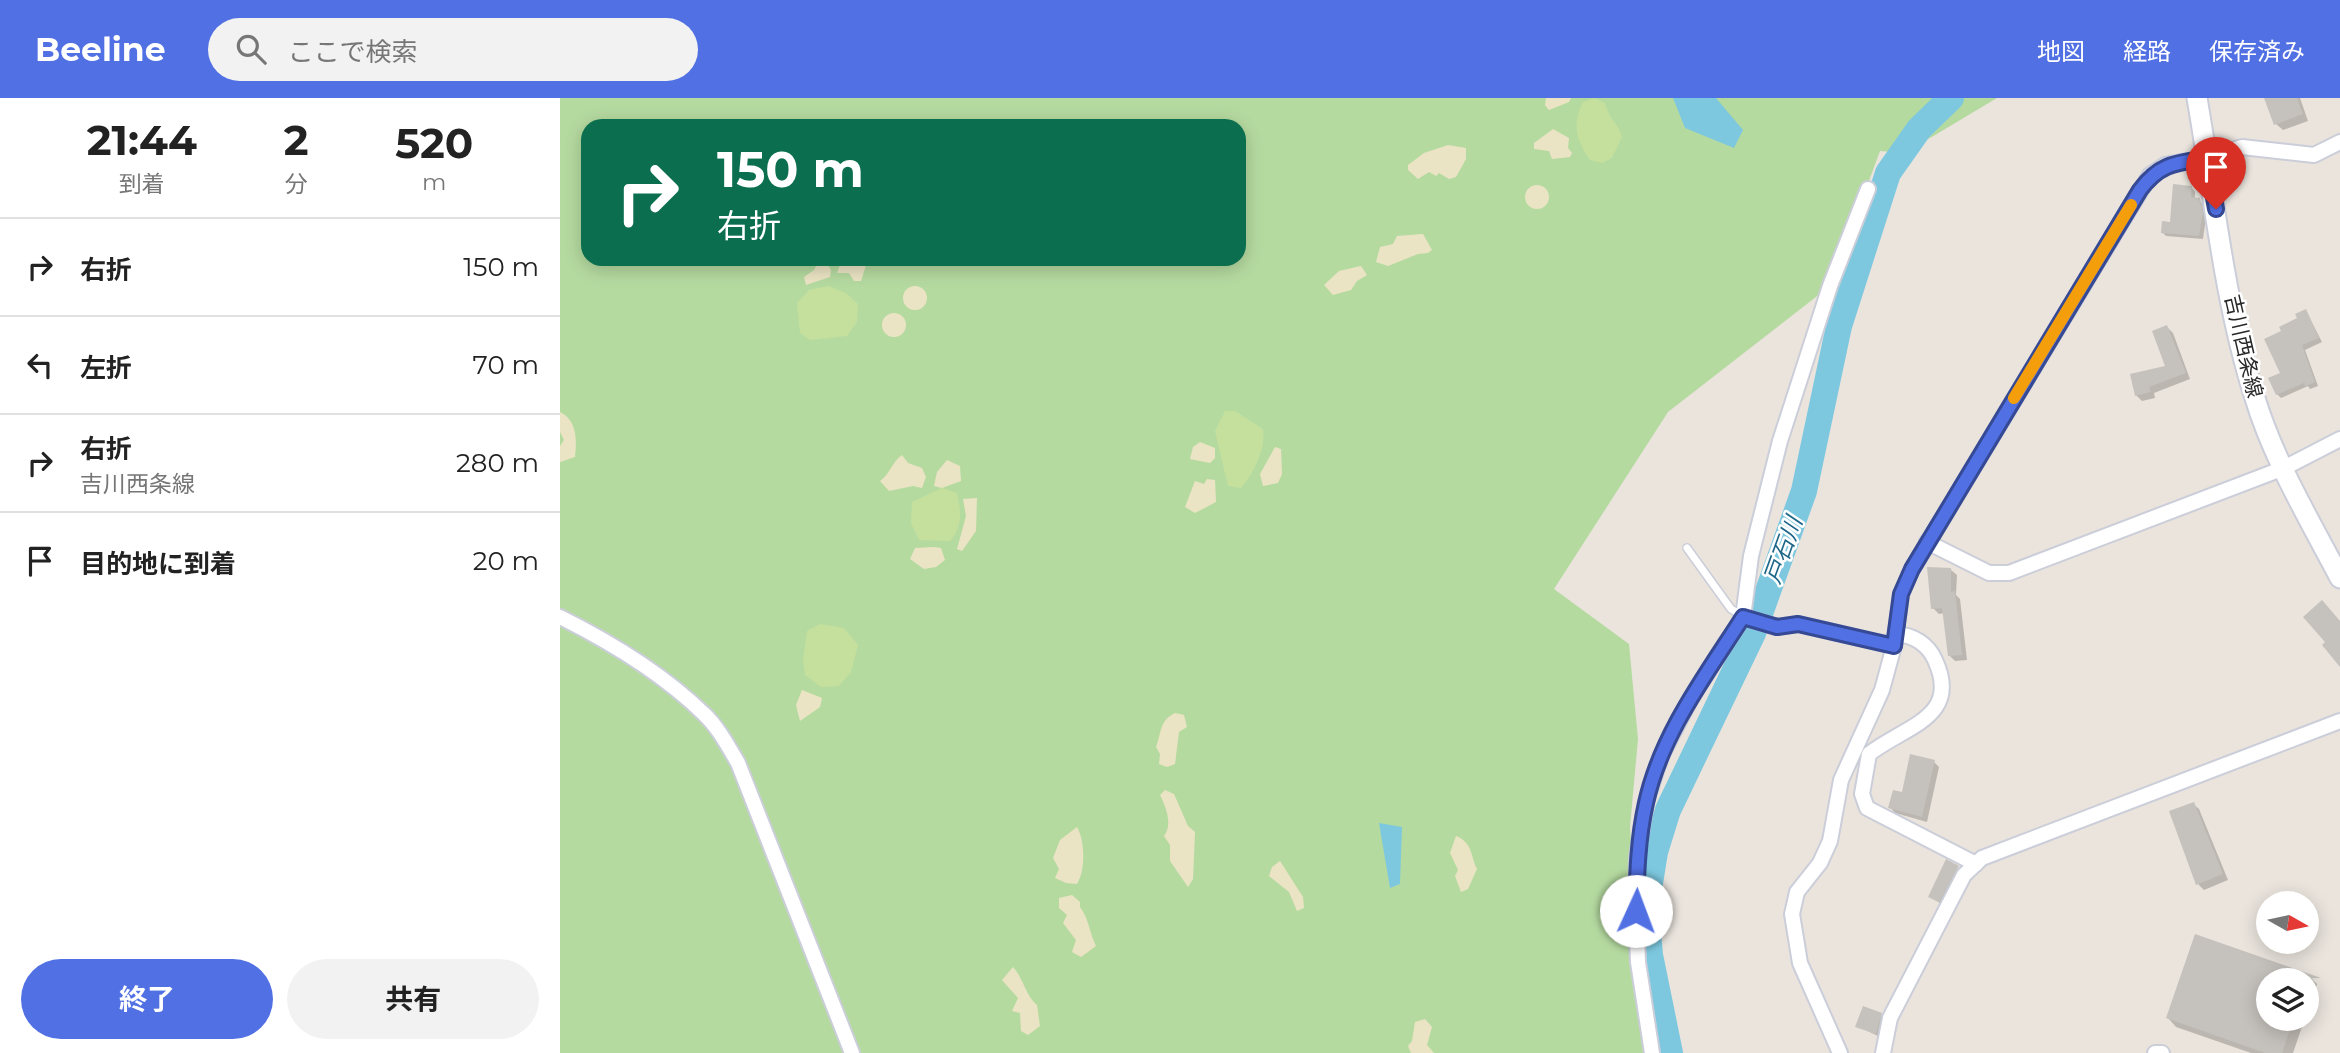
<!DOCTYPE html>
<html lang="ja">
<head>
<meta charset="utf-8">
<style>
  :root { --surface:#fff; --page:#f2f2f2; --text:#222; --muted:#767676; --line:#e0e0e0; --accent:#5170e3 }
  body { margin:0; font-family:Montserrat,"Noto Sans JP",sans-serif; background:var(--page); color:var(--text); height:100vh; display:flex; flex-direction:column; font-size:26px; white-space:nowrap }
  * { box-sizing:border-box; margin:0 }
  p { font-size:23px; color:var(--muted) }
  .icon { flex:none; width:38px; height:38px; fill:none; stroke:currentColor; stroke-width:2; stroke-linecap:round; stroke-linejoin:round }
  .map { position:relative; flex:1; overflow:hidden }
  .drawer { display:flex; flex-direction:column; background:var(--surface); width:560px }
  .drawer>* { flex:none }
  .top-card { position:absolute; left:21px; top:21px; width:665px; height:147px; border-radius:21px; box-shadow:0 4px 18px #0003; background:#0b6e4f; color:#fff; overflow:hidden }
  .needle { width:46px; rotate:99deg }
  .tools { position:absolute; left:1696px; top:793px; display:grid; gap:14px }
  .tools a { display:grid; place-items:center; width:63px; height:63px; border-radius:50%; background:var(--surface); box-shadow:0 4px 18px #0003; font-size:35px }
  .pin { position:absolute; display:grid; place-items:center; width:60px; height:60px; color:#fff; margin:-72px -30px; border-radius:50% 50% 50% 0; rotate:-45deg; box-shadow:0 0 7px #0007 }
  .pin .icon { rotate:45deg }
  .me { position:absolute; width:77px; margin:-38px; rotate:2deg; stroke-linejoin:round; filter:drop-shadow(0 0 5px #0008) }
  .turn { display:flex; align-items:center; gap:24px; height:147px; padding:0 21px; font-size:32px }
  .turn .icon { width:91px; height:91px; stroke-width:2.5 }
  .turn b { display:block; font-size:49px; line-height:60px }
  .eta { display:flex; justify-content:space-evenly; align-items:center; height:119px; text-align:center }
  .eta b { font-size:42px; font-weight:700; line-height:49px }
  .button { display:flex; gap:14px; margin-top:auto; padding:14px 21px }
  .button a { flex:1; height:80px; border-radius:42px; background:var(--accent); color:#fff; font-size:28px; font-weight:700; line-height:80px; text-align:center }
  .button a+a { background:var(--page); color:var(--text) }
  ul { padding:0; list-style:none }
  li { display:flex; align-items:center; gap:21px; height:98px; padding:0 21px; border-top:2px solid var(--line) }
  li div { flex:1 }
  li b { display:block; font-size:26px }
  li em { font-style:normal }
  header { display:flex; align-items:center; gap:42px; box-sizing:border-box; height:98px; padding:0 35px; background:var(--accent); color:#fff }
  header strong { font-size:33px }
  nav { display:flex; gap:38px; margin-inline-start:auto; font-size:24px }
  .search { width:490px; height:63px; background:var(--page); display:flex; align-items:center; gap:18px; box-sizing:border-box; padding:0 24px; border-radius:38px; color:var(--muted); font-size:26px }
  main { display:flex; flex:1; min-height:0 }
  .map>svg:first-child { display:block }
  .green { fill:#b5daa0; fill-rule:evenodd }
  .sand { fill:#ebe4c4 }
  .pitch { fill:#c5e09d }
  .water { fill:#7dc8df }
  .shadow { fill:#0003 }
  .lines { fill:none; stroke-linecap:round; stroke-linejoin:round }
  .river { stroke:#7dc8df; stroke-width:26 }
  .building { fill:#c5c1bc }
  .service-casing { stroke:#cbced9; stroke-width:10 }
  .minor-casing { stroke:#cbced9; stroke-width:18 }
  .secondary-casing { stroke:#cbced9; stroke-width:23 }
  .service { stroke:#fff; stroke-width:7 }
  .minor { stroke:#fff; stroke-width:14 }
  .secondary { stroke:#fff; stroke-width:19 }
  .route-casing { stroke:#354994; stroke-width:18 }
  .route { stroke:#5170e3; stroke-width:12 }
  .slow { stroke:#f59e0b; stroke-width:12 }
  .labels { text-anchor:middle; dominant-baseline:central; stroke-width:5; stroke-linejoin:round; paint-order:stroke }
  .street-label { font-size:21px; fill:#292929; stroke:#fff }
  .water-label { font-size:23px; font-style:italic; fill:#1e6789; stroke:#fff }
</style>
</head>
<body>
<header>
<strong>Beeline</strong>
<div class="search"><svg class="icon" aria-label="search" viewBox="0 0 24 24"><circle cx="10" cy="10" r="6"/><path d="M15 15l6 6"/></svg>ここで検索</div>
<nav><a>地図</a><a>経路</a><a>保存済み</a></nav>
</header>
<main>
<section class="drawer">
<div class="eta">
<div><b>21:44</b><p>到着</p></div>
<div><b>2</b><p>分</p></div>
<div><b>520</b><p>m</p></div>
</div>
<ul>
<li><svg class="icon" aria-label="right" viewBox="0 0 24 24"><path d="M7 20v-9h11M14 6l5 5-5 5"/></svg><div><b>右折</b></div><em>150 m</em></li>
<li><svg class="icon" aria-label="left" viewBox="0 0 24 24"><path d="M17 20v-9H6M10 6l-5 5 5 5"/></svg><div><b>左折</b></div><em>70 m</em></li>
<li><svg class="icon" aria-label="right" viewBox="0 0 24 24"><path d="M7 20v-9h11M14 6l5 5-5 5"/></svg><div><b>右折</b><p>吉川西条線</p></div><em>280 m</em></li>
<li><svg class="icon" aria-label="arrive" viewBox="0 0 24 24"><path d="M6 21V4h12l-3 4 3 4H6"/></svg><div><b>目的地に到着</b></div><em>20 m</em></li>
</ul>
<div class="button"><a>終了</a><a>共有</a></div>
</section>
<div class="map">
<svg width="1780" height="955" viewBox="0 0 1780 955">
  <rect width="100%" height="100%" fill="#eae4dd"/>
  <path class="green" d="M0 0H1437L1345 55 1320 53 1270 188 1108 314 994 491 1069 546 1078 641 1070 729 1085 955H0ZM28 28H679V161H28Z"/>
  <g class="sand">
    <polygon points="986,0 1011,0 1009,4 989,12 985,7"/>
    <polygon points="993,31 1009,40 1008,50 1012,55 1010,59 992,61 989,53 974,51 974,45"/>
    <polygon points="888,47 906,50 906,61 896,79 889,81 879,75 876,78 869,74 858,81 848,72 848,67 864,55"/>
    <circle cx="977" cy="99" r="12"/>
    <polygon points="863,136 872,152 868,155 858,156 828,168 816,164 820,149 833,146 837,138"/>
    <polygon points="282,161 304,161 307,164 301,183 294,183 289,175 277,175"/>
    <polygon points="259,162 266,164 271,172 270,179 246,187 244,179 254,172"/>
    <polygon points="801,168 807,177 797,183 791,192 773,197 764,187 779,173"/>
    <circle cx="355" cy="200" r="12"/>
    <circle cx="334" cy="227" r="12"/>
    <path d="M0 314C17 322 17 342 15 359L0 364V348L4 342 0 334Z"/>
    <polygon points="640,344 655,350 655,360 650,365 630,361 633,349"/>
    <polygon points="715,349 721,351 722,376 718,385 703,388 700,376"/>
    <path d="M342 357 348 365 362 370 366 379 362 390 353 388 329 393 320 383C331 375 331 365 342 357Z"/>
    <polygon points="387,362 400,368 401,383 382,390 374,388 377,374"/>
    <polygon points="647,381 655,382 656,404 635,415 625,409 635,383 644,386"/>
    <polygon points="417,400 416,433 402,453 397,451 406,418 403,401"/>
    <polygon points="374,449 381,450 385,462 376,469 364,471 350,461 355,450"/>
    <polygon points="242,592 262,600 260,609 240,623 236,607"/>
    <path d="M615 615 624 617 627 629 619 634 615 666 607 669 599 666 600 656 596 649C602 634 599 623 615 615Z"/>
    <path d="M605 692 614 696 628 728 635 734 633 781 628 789 610 763V747L604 738C613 727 606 709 600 697Z"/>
    <path d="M517 729C525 743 526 772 517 786L506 785 495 780 499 771 493 760 500 742Z"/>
    <path d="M896 738C913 745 910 757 917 771L908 791 901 794 895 778 898 772 890 755Z"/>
    <polygon points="720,763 743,799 744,810 737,813 729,794 709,778 712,769"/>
    <path d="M512 797 520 804V809C529 821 529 834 536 848L521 859 512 854 516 842 503 825 507 817 499 810V800Z"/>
    <path d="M453 869C464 881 465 897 477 907L480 928 468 937 461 933 460 915 452 913 458 900 442 882Z"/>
    <polygon points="865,921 872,929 867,947 874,955 851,955 848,948 852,943 855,924"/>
  </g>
  <g class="pitch">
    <path d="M1035 0 1045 5C1050 24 1058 24 1062 39L1052 60 1042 65 1030 62C1016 42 1012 26 1023 4Z"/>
    <polygon points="268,188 286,195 298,206 297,224 287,238 250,242 240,235 237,205 249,192"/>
    <path d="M665 313H675L703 331C706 350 694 375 681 390L668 388 655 333Z"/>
    <path d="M382 390 397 395C401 413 403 429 390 443L359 442 351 425 352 404Z"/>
    <polygon points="260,526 284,530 298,547 291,574 279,588 261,589 245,577 243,562 247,533"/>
  </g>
  <g class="water">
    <polygon points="1113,0 1156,0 1183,32 1174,50 1125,30"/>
    <polygon points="819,725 842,729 840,786 830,790"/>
  </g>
  <g class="shadow">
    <polygon points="1706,0 1740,0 1748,23 1723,32 1716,26"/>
    <polygon points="1631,89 1635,94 1635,101 1644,106 1646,120 1643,141 1606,138 1602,134 1612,125"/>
    <polygon points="1746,213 1762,244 1745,252 1758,288 1750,291 1748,288 1721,300 1717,296 1722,276 1723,233"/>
    <polygon points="1607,229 1613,235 1630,281 1594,295 1595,300 1582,303 1576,297 1607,270"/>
    <polygon points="1391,472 1397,477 1396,497 1400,501 1407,562 1395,563 1389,557 1385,515 1379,516 1373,510"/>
    <polygon points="1374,664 1379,669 1367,724 1335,715 1330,709"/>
    <polygon points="1633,706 1639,711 1668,782 1644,792 1638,786"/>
    <polygon points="1387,764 1402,774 1383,807 1370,799"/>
    <polygon points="1636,838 1748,877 1757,886 1746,917 1746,882 1708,882 1708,920 1745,920 1733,955 1691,955 1616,929 1608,920"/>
    <polygon points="1321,917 1325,921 1320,939 1297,928"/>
  </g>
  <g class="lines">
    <polyline class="river" points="1110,955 1090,857 1086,810 1095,754 1108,712 1193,535 1244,393 1279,228 1328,75 1359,31 1391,0"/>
  </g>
  <g class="building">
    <polygon points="1704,0 1737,0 1743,16 1714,27"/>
    <polygon points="1613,86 1632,88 1631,99 1640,100 1643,115 1639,138 1601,135 1602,123 1610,124"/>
    <polygon points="1746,211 1759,240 1742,247 1755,284 1745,288 1744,285 1716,297 1708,280 1720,275 1704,241 1721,233 1719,229 1737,220 1735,216"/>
    <polygon points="1607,227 1626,275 1589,289 1591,294 1575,298 1570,276 1605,268 1592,233"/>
    <polygon points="1367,469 1391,470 1391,494 1395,493 1402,557 1388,558 1382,510 1371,511"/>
    <polygon points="1762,502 1780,523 1780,569 1762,547 1765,544 1743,519"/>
    <polygon points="1350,656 1375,662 1362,719 1328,710 1333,692 1342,694"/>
    <polygon points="1634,704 1663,776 1636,787 1609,713"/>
    <polygon points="1386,761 1399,768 1379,804 1368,799"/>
    <polygon points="1635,836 1761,880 1708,882 1708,920 1734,920 1722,955 1705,955 1606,920"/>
    <polygon points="1303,908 1322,915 1316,936 1295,929"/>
  </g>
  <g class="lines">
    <defs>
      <polyline id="service" points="1127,450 1171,511 1183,518"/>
      <g id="minor">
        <polyline points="1367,444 1429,475 1449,475 1724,370 1780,341"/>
        <path d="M0 519C52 545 102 575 144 616 158 629 168 648 178 665L292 955"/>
        <polyline points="1183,519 1217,529 1239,526 1334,548"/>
        <path d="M1336 536C1353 537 1368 546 1375 562 1402 620 1344 628 1309 656L1302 696 1307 710 1416 766"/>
        <polyline points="1092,955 1078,864 1076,813 1077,759 1086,704 1101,658 1131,600 1183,519 1191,458 1220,343 1270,188 1308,91"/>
        <polyline points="1280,955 1240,865 1232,816 1237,794 1260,765 1270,743 1281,682 1322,592 1334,548 1341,496 1352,471 1590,77 1605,67 1647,60 1682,49 1754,57 1780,44"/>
        <polyline points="1323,955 1330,920 1404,777 1422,760 1780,623"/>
        <polyline points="1595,955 1602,955"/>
      </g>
      <path id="secondary" d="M1637 0C1654 98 1664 202 1694 297 1713 361 1749 421 1780 480"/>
    </defs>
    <use href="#service" class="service-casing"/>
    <use href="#minor" class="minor-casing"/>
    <use href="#secondary" class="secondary-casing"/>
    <use href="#service" class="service"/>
    <use href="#minor" class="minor"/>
    <use href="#secondary" class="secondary"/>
  </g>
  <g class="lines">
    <defs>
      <path id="route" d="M1076 813C1077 776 1078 740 1086 705 1101 636 1146 577 1183 519L1217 529 1238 526 1334 548 1341 496 1352 471 1580 92C1600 65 1616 65 1647 60L1656 111"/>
    </defs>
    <use href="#route" class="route-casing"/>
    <use href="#route" class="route"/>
    <polyline class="slow" points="1454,300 1571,107"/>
  </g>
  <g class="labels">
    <g class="street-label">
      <text transform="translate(1684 248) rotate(77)">吉川西条線</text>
    </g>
    <g class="water-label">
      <text transform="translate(1223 452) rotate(-70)">戸石川</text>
    </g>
  </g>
</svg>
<div class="tools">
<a><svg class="needle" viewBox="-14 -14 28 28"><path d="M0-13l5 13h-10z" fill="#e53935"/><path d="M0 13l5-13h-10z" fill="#767676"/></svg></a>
<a><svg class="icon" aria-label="layers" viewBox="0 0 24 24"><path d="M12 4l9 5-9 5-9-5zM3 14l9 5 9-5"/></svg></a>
</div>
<div class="pin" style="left:1656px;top:111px;background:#d93025"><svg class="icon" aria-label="arrive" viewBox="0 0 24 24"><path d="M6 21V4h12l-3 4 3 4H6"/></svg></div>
<svg class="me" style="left:1076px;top:813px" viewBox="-20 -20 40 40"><circle r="19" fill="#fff"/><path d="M0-13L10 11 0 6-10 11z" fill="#5170e3"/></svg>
<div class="top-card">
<div class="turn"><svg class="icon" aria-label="right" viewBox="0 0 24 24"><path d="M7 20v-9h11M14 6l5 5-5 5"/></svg><div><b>150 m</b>右折</div></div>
</div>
</div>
</main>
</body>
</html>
